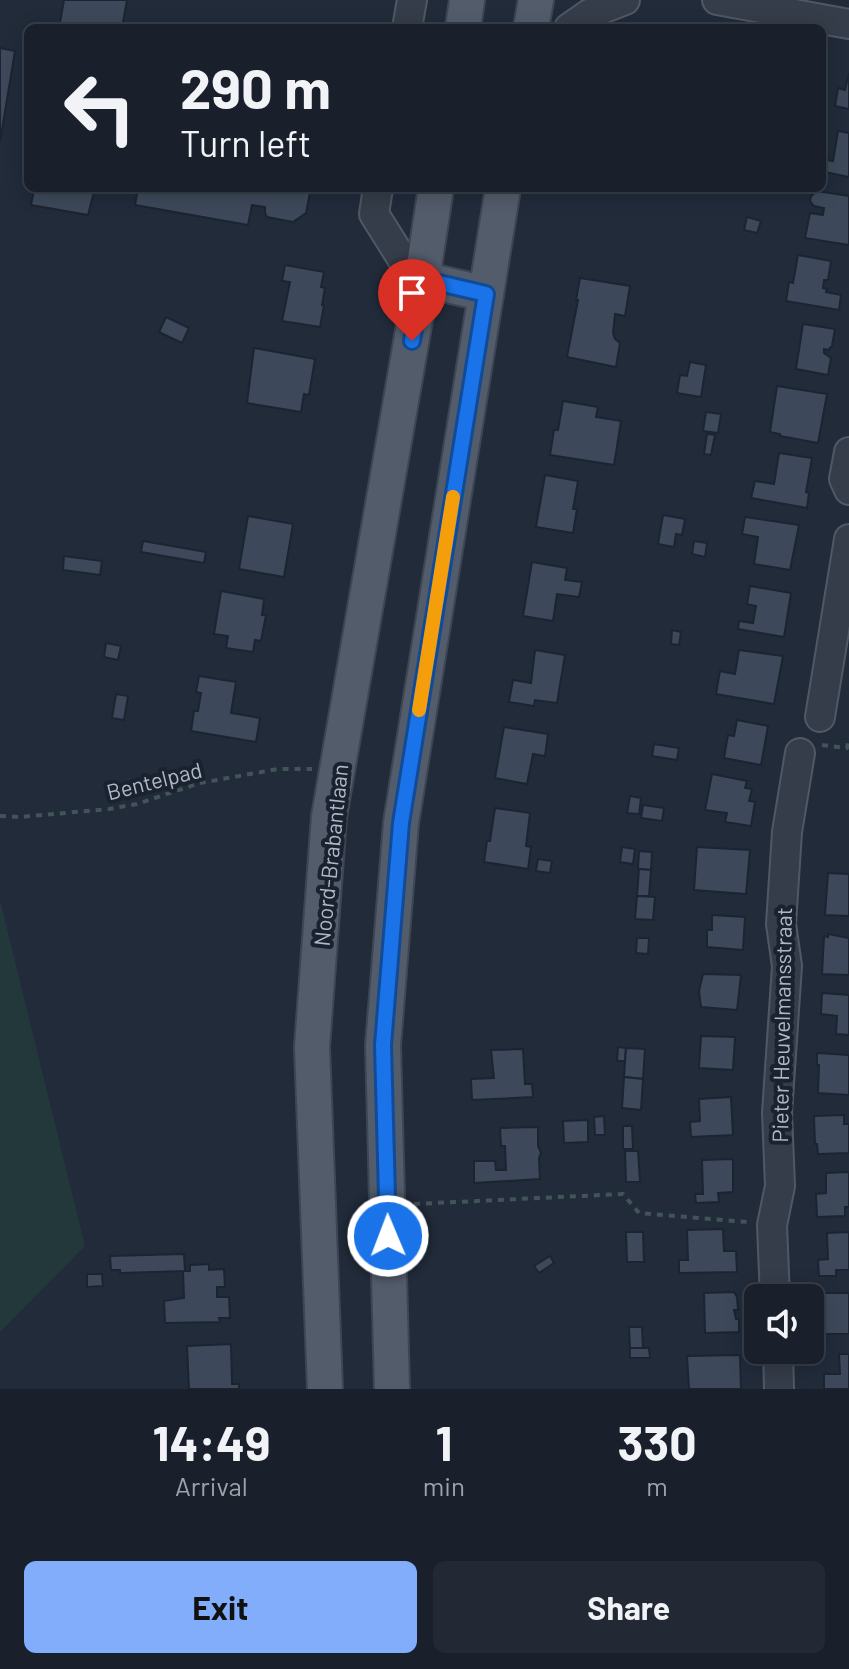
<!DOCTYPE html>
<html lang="en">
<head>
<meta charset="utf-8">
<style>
  :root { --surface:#19202c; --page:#222834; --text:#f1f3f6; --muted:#9fa3a9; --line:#373e48; --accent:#81adfa }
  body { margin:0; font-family:Barlow,sans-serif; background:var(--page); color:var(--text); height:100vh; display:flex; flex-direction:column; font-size:30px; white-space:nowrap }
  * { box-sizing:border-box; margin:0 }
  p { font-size:26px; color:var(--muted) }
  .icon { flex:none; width:44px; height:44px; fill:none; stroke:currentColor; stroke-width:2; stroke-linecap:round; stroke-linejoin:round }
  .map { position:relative; height:1389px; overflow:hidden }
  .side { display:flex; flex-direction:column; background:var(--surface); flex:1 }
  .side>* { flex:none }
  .hud { position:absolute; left:24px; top:24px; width:802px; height:168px; border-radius:12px; box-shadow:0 4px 20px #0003,0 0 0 2px var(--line); background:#19202c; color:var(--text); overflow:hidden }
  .buttons { position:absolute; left:744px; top:1284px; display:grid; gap:16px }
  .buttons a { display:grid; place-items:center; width:80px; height:80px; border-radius:12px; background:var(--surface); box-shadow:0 4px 20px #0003,0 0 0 2px var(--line); font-size:40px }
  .pin { position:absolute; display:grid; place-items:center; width:68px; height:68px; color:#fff; margin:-82px -34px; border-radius:50% 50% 50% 0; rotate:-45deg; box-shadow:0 0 8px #0007 }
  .pin .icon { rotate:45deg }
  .me { position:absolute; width:88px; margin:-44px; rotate:359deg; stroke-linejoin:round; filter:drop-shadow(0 0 6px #0008) }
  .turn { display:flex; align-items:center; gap:28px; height:168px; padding:0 24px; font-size:36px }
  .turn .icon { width:104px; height:104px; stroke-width:2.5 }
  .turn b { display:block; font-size:56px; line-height:68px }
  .eta { display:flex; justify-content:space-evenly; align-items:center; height:136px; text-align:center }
  .eta b { font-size:48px; font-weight:700; line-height:56px }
  .action { display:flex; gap:16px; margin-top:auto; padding:16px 24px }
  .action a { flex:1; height:92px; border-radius:12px; background:var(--accent); color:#111; font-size:32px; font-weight:700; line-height:92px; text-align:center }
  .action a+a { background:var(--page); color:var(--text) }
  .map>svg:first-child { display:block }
  .green { fill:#23383b }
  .building { fill:#3d495a; stroke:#1c2431; stroke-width:2 }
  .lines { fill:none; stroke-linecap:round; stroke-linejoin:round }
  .minor-casing { stroke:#505865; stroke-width:32 }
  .major-casing { stroke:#3e4654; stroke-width:38 }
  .path { stroke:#415558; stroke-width:4; stroke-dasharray:6 6; stroke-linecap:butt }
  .minor { stroke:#353d4a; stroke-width:28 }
  .major { stroke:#535c6b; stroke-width:34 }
  .route-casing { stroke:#114b97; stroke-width:20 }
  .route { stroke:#1a73e8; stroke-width:14 }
  .slow { stroke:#f59e0b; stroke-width:14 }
  .labels { text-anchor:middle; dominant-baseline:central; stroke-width:8; stroke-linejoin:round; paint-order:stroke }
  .street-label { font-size:22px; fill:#b0b8c7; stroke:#1a222f }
</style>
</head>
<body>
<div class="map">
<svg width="849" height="1389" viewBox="0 0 849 1389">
  <rect width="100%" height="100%" fill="#212b3a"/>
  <polygon class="green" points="0,900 85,1246 0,1332"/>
  <g class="building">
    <polygon points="64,0 127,0 122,28 59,28"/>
    <polygon points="0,48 15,51 0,142"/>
    <polygon points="849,73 849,109 835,106 838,88 845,90"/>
    <polygon points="838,131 849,133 849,177 825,172 827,160 833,161"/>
    <polygon points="32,188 95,188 88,215 31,205 34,190"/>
    <polygon points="138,188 311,188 306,213 293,222 267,217 265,213 265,207 252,205 248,225 135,205"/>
    <polygon points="817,191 849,196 849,245 805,238 810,213 823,215 824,208 814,206 810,201 811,196"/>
    <polygon points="747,217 761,221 757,233 744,230"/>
    <polygon points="798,255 831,261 828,280 824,280 823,288 827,289 826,292 841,295 839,310 786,301 789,282 793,283"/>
    <polygon points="285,265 324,272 321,287 325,288 322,305 324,305 320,327 282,321 290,282 282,281"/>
    <polygon points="580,278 630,286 625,316 615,314 613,333 615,339 620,343 616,367 567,357 578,300 576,300"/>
    <polygon points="166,317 189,328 182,343 159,332"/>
    <polygon points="803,324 835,329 832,346 828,350 824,349 824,353 831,358 828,375 796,369"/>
    <polygon points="254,348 315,359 309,395 304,394 301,412 247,403"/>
    <polygon points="690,362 706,365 701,397 677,393 680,375 687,376"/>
    <polygon points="777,386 827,394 818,443 780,436 780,434 770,432"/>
    <polygon points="563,401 598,407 596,417 621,421 614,465 550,455 554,430 558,430"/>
    <polygon points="706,412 721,414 718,433 703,431"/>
    <polygon points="707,434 715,435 711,455 704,454"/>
    <polygon points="779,453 812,458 806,492 809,493 807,508 751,498 755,481 774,484"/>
    <polygon points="545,475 578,481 573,509 577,509 573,533 536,527"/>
    <polygon points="663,515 685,519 682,535 676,534 674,547 658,544"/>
    <polygon points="248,516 293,524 284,577 239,569"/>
    <polygon points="745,517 799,525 790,570 754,564 758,537 742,534"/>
    <polygon points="143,541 206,552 204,563 141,552"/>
    <polygon points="694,541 707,543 705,557 692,554"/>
    <polygon points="64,556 102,561 100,575 63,570"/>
    <polygon points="532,562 567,568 565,580 582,582 579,597 557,594 553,621 523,616"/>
    <polygon points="750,586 791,593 784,637 738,629 739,621 753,623 756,606 747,604"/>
    <polygon points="221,591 264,599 262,615 266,615 261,641 255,640 253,652 226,648 228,636 214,634"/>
    <polygon points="672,630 681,632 679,645 671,644"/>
    <polygon points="106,643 121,646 118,660 104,657"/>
    <polygon points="535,650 565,655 557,703 535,700 534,706 509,702 513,680 531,683"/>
    <polygon points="739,650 783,656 774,704 716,694 720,671 735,674"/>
    <polygon points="199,676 236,682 231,713 260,718 256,742 191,731 194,711 198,711 201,693 196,692"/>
    <polygon points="116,694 128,696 124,720 112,718"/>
    <polygon points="737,720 768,726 761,765 724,758 728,735 734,736"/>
    <polygon points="504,727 548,734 545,756 533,754 527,784 495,778"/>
    <polygon points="654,744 679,748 677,760 652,756"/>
    <polygon points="712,774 747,781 745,788 752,789 749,801 755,802 751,826 725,822 727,813 705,810"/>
    <polygon points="630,796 641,798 639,814 627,813"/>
    <polygon points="643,805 664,808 662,821 641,818"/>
    <polygon points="495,808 530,813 526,846 531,847 528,869 484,862 487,841 490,841"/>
    <polygon points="622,847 635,849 633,864 620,862"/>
    <polygon points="697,847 750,850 746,894 694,890"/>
    <polygon points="639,851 652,852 651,870 638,869"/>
    <polygon points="538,859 552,861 550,873 536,871"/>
    <polygon points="639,869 651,870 649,896 637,896"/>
    <polygon points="828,873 849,874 849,916 825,915"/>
    <polygon points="637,896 655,897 653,920 635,919"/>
    <polygon points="712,915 745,917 743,950 707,947 707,930 712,930"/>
    <polygon points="828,934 849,938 849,975 822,974 824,936 828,937"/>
    <polygon points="637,938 649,938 648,954 636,953"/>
    <polygon points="703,974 741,975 737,1010 701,1007 699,991"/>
    <polygon points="822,993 849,995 849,1035 836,1034 837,1016 821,1014"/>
    <polygon points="701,1036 735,1037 733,1070 699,1068"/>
    <polygon points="618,1047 626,1048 625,1061 617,1061"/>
    <polygon points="626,1048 645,1049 643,1079 624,1077"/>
    <polygon points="523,1049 525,1084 532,1084 533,1097 472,1100 471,1079 494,1078 491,1050"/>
    <polygon points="817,1053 849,1055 849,1095 818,1093 819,1065 817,1065"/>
    <polygon points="624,1077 643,1079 641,1110 622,1108"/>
    <polygon points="731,1097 733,1135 691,1137 690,1122 700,1121 699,1099"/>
    <polygon points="844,1115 844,1124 849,1124 849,1153 818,1154 817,1144 815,1144 814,1116"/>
    <polygon points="604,1116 605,1135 595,1135 594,1117"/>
    <polygon points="588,1120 588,1142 564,1143 563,1121"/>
    <polygon points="623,1126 632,1126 633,1149 623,1149"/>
    <polygon points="538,1127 538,1146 541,1153 539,1158 540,1179 474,1183 474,1161 495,1161 496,1170 506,1170 505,1146 501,1146 500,1128"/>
    <polygon points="625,1151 638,1151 640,1182 626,1182"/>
    <polygon points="733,1159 733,1192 718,1193 719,1202 696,1203 695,1194 703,1194 702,1160"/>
    <polygon points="849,1172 849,1207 845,1207 845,1216 817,1217 816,1194 826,1193 826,1173"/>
    <polygon points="723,1229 724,1251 736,1251 737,1272 679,1273 679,1260 688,1260 687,1230"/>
    <polygon points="626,1232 643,1232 644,1262 627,1262"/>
    <polygon points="849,1232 849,1270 836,1270 836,1276 819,1276 818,1260 828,1259 827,1233"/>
    <polygon points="184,1254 185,1271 120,1273 120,1270 111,1270 110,1256"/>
    <polygon points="550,1256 554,1263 539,1273 534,1266"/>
    <polygon points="209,1264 209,1270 224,1269 225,1287 217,1287 217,1297 229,1297 230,1318 219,1318 220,1322 165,1323 164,1301 184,1298 183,1271 190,1271 190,1265"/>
    <polygon points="87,1274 102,1274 103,1286 87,1287"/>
    <polygon points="734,1292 737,1297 738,1310 734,1310 736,1319 739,1319 739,1332 705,1333 704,1293"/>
    <polygon points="819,1293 849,1293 849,1334 822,1334 822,1326 820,1326"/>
    <polygon points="629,1327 642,1327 643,1348 630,1348"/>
    <polygon points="231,1344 232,1384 239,1384 239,1389 189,1389 187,1346"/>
    <polygon points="630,1348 649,1348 650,1358 630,1358"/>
    <polygon points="839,1354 849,1354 849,1389 824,1389 824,1374 840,1374"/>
    <polygon points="740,1355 741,1389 689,1389 687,1356"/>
  </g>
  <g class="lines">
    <defs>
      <g id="minor">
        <polyline points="717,0 849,24"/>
        <polyline points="407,28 412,0"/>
        <polyline points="569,28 589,14 625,0"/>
        <polyline points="378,188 374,214 406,265 422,279"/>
        <polyline points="849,452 844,479 849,490"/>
        <polyline points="820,717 849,539"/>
        <polyline points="775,1298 772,1225 780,1186 777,1113 787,966 781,924 787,832 800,753"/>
        <polyline points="778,1350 779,1389"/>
      </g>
      <g id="major">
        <polyline points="463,28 467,0"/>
        <polyline points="531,28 536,0"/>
        <polyline points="422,279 486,294"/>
        <polyline points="325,1389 312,1047 329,817 422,279 436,188"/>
        <polyline points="392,1389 383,1045 401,823 503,188"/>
      </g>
    </defs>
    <use href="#minor" class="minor-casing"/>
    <use href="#major" class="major-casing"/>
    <g class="path">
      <polyline points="822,745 847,748 849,737"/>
      <polyline points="0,816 20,817 109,809 137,804 200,783 278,769 312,769"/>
      <polyline points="414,1204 623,1194 639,1213 748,1222"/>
    </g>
    <use href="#minor" class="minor"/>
    <use href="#major" class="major"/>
  </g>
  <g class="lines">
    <defs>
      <polyline id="route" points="388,1236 383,1045 401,823 486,294 422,279 412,341"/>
    </defs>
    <use href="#route" class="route-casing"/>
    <use href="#route" class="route"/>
    <polyline class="slow" points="419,710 453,497"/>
  </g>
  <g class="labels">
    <g class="street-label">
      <text transform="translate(154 780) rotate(-14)">Bentelpad</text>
      <text transform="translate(330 855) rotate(-84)">Noord-Brabantlaan</text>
      <text transform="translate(781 1025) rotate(-89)">Pieter Heuvelmansstraat</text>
    </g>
  </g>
</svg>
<div class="buttons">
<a><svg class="icon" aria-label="sound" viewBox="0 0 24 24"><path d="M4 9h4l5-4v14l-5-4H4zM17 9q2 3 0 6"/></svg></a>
</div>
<div class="pin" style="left:412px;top:341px;background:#d93025"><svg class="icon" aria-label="arrive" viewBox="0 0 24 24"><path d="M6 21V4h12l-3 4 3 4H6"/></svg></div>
<svg class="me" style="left:388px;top:1236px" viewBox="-20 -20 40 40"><circle r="17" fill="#1a73e8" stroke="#fff" stroke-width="3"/><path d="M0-11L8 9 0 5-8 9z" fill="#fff"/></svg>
<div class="hud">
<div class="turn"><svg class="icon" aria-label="left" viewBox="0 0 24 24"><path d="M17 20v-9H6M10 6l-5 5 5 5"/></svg><div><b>290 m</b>Turn left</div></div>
</div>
</div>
<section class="side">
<div class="eta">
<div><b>14:49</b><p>Arrival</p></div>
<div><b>1</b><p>min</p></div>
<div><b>330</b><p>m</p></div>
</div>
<div class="action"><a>Exit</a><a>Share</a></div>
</section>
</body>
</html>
